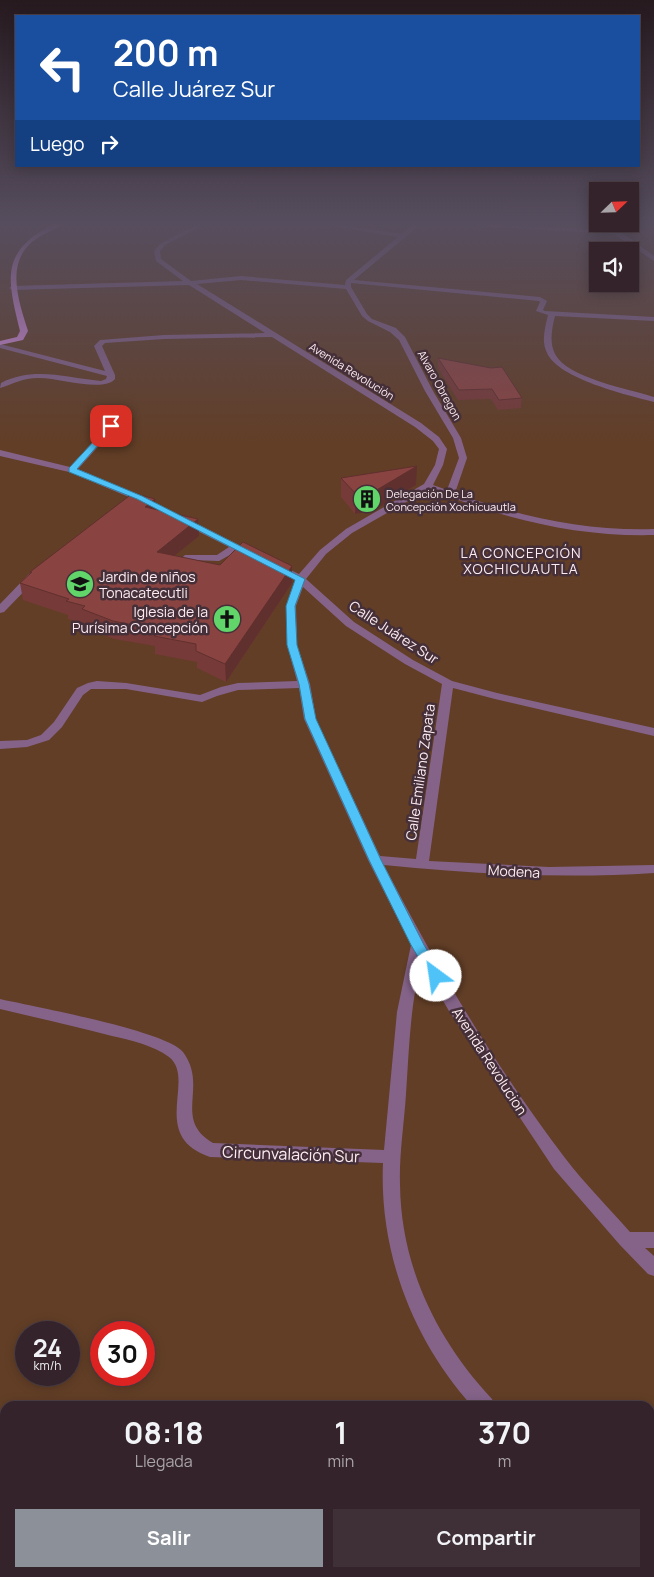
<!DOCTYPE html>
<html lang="es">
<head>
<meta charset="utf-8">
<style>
  :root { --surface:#34232a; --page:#3f2f36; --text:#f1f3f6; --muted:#a9a4a8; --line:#4e4047; --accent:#8c9099 }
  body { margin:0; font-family:Manrope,sans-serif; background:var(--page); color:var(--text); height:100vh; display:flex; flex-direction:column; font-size:19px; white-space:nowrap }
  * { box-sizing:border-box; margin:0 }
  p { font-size:16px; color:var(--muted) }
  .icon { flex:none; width:28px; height:28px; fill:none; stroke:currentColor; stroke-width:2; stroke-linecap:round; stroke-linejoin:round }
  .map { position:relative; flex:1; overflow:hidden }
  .drawer { position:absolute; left:0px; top:1401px; width:655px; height:176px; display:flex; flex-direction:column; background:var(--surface); border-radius:15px 15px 0 0; box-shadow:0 2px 12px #0003,0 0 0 1px var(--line) }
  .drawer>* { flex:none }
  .banner { position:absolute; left:15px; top:15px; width:625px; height:152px; border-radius:0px; box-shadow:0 2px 12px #0003,0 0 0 1px var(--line); background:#1a4fa0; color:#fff; overflow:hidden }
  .needle { width:32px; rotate:67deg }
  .buttons { position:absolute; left:589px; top:182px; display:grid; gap:10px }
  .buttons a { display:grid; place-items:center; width:50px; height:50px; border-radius:0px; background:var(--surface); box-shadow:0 2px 12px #0003,0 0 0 1px var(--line); font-size:25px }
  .speed { position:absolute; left:15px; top:1321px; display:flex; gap:10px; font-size:25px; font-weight:700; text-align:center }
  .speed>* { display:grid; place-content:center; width:65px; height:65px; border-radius:50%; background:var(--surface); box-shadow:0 2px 12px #0003,0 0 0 1px var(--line); line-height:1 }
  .speed small { font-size:12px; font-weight:400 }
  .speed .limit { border:8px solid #d22; background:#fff; color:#111 }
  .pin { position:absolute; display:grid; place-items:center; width:42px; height:42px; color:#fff; margin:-21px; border-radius:10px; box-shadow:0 2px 8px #0006 }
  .me { position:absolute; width:55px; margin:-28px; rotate:329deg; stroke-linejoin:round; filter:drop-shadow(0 0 4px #0008) }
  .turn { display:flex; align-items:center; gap:18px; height:105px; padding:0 15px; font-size:22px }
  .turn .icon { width:65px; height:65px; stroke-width:2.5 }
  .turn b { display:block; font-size:35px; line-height:42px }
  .then { display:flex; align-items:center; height:48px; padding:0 15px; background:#0003; gap:10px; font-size:19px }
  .eta { display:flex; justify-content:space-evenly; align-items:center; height:85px; text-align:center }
  .eta b { font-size:30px; font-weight:700; line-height:35px }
  .cta { display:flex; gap:10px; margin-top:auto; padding:10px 15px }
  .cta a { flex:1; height:58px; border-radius:0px; background:var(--accent); color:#fff; font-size:20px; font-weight:700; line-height:58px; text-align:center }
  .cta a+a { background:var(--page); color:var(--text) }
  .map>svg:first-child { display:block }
  .green { fill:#623e26; fill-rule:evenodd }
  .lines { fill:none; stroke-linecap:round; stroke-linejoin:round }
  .minor { fill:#856389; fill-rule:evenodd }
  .major { fill:#d38ddb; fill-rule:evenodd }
  .wall { fill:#763a38 }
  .shaded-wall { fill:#60302e }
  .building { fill:#894441; stroke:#60302e }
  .route { fill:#4fc3f7; stroke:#337fa1 }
  .labels { text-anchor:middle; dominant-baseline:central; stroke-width:5; stroke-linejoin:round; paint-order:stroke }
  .far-street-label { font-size:11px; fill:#fcecf2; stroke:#452f38 }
  .far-poi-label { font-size:11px; fill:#fcecf2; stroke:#452f38; text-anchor:start }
  .far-quarter-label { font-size:14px; letter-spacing:1px; fill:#fcecf2; stroke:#452f38 }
  .poi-label { font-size:14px; fill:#fcecf2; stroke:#452f38; text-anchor:start }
  .street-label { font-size:14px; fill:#fcecf2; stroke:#452f38 }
  .near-street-label { font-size:16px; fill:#fcecf2; stroke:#452f38 }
</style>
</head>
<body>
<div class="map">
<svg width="654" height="1577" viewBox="0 0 654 1577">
  <rect width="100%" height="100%" fill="#452f38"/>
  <path class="green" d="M0 224H654V1577H0ZM598 251H630V284H598ZM26 1332H69V1375H26ZM101 1332H144V1375H101ZM5 1406H650V1572H5Z"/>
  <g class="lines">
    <g class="minor">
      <path d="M198 224H206L165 245 160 251 161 259 191 281 241 276 345 285 346 280 398 237 321 224H335L402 234 414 224H421L354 280 540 297 547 301 543 310 545 311 654 317V321L555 316C552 328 549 342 555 354 567 378 629 389 654 397V402C627 395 559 379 547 353 541 341 545 328 548 315L536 311 540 302 539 301 351 283V287L367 314 372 319 396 328 405 337 433 391 461 438 467 458 455 493C520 517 585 531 654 529V535C575 537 502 518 429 489L352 533 326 554 306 579 354 622 413 660 452 681 497 693 654 728V736L495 699 453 688 429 861 549 867 654 865V873C564 879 474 874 384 865 437 968 495 1066 565 1158 585 1184 609 1208 630 1232H654V1248H645L654 1256V1276L648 1274 620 1245 554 1169 449 1011 421 963C410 1006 409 1050 406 1094 404 1125 399 1155 400 1185 401 1267 437 1340 492 1399L495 1406H472C413 1340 379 1253 383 1163L210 1157C148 1136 197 1079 169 1057 153 1045 130 1040 112 1036 75 1026 37 1018 0 1009V999C31 1006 167 1031 183 1052 209 1087 172 1119 213 1143L384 1150 397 1012 411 945 368 860 304 719 299 688 238 690 217 696 202 702 126 689H91L83 695 62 727 49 740 27 747 0 749V741L27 740 41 735 54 722 77 688 88 683 97 681 126 683 200 695 221 687 238 683 297 681 287 645 286 606 295 580 271 567 272 565H280L299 574 320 550 346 529 424 484 435 465 439 449 433 441 415 427 272 337 164 339 105 343 102 346 115 375V379C103 393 57 377 38 378 23 378 13 384 0 388L1 383C34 366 66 378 101 381L106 379 107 376 0 348V344L105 371 94 346 100 340 164 335 265 333 189 285 12 290 9 288 12 286 183 281 156 261 154 251 161 243ZM241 280 346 289 362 316 368 321 390 332 399 340 425 391 453 438 459 458 447 490 433 485 443 465 447 449 439 437 421 423 197 284ZM303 587 346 626 405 664 442 684 416 859 380 856 316 719 310 684 297 645 296 606Z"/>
      <polygon points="475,224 610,230 607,226 610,224 654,256 654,261 614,234 478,226"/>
      <polygon points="122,410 129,412 78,469 142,496 255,553 255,557 249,557 237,551 219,561 191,560 180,571 172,571 172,567 185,555 217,555 229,547 136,500 69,472 0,456 0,450 70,467"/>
      <polygon points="33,573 38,576 37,578 4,612 0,613 0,604 29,574"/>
    </g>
    <path class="major" d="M54 224H62C52 232 38 235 29 245 6 268 20 305 28 331L23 340 0 345V341L17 337 20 331C7 278 0 251 54 224Z"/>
  </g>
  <g class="wall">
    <polygon points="438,358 522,398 521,408 498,410 491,399 458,400 438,368"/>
    <polygon points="341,478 416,485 375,510 355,514 341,497"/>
    <polygon points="155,499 156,510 198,519 199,536 174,556 292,583 226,682 197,668 197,662 155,654 155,646 114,639 84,627 84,623 68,619 68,615 23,600 20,583 30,574 30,572"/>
  </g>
  <g class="shaded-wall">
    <polygon points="417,466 416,485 375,510 355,514 356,494"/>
    <polygon points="155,499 157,515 145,507"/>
    <polygon points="198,519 199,536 158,569 157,552"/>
    <polygon points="292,566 292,583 226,682 225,664"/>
  </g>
  <g class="building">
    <polygon points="438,358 491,368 502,367 522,398 499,400 492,389 459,390"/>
    <polygon points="417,466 375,491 356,494 341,478"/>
    <polygon points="133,493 155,499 145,507 198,519 157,552 220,565 243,542 292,566 225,664 196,651 196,644 154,636 159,630 113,621 82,609 85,606 66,601 69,599 20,583 32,572 30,572"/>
  </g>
  <linearGradient id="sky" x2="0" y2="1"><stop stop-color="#261a1f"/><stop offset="0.5" stop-color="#564d5e"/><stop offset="1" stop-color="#564d5e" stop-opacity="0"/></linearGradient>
  <rect width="654" height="445" fill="url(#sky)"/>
  <polygon class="route" points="109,425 115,426 77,469 142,496 305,579 295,606 297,645 309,684 316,719 381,860 424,945 443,976 441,979 431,979 411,945 369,860 305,719 299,684 287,645 286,606 295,580 137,499 69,472 69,468"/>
  <defs>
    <symbol id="building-disc" viewBox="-11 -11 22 22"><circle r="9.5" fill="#61d46a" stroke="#452f38"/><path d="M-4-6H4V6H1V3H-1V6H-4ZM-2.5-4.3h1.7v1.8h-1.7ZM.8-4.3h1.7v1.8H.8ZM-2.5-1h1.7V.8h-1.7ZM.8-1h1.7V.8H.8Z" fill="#111"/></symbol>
    <symbol id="school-disc" viewBox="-11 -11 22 22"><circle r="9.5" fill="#61d46a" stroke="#452f38"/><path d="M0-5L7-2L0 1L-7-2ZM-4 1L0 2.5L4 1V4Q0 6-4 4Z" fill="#111"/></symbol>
    <symbol id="church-disc" viewBox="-11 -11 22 22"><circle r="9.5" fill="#61d46a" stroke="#452f38"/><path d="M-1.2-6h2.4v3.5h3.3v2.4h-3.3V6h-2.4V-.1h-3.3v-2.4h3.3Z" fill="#111"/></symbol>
  </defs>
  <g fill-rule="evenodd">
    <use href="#building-disc" x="351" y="483" width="32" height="32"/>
    <use href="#school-disc" x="64" y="568" width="32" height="32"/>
    <use href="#church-disc" x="211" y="603" width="32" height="32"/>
  </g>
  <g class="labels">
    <g class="far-street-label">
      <text transform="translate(352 371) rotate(32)">Avenida Revolución</text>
      <text transform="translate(440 385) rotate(61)">Alvaro Obregon</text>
    </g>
    <g class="far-poi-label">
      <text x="386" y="493">Delegación De La<tspan x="386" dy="13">Concepción Xochicuautla</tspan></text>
    </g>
    <g class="far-quarter-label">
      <text x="521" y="552">LA CONCEPCIÓN<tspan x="521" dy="16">XOCHICUAUTLA</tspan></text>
    </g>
    <g class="poi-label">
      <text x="99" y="576">Jardin de niños<tspan x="99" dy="16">Tonacatecutli</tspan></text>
      <text x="208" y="611" text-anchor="end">Iglesia de la<tspan x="208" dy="16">Purísima Concepción</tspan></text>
    </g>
    <g class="street-label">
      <text transform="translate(394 632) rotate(33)">Calle Juárez Sur</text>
      <text transform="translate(420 772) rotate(-82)">Calle Emiliano Zapata</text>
      <text transform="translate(514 871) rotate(3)">Modena</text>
      <text transform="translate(490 1061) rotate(57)">Avenida Revolucion</text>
    </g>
    <g class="near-street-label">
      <text transform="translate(291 1154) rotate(2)">Circunvalación Sur</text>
    </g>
  </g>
</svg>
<div class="buttons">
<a><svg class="needle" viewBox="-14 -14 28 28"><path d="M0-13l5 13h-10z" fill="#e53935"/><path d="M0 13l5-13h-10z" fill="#a9a4a8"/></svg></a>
<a><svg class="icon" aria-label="sound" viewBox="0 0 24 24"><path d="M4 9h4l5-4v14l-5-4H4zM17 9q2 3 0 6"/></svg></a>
</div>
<div class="speed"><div>24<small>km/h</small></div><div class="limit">30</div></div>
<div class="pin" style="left:111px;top:426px;background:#d93025"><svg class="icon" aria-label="arrive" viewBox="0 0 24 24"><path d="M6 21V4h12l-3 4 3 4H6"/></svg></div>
<svg class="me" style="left:436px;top:976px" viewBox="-20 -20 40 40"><circle r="19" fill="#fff"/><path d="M0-13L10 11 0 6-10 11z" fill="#4fc3f7"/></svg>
<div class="banner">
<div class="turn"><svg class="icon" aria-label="left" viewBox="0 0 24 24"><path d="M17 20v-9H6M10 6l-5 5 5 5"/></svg><div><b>200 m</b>Calle Juárez Sur</div></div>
<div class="then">Luego<svg class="icon" aria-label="right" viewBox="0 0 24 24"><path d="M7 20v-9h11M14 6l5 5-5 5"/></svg></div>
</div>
<section class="drawer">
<div class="eta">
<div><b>08:18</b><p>Llegada</p></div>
<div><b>1</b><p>min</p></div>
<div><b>370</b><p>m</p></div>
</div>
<div class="cta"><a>Salir</a><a>Compartir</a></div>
</section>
</div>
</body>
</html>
